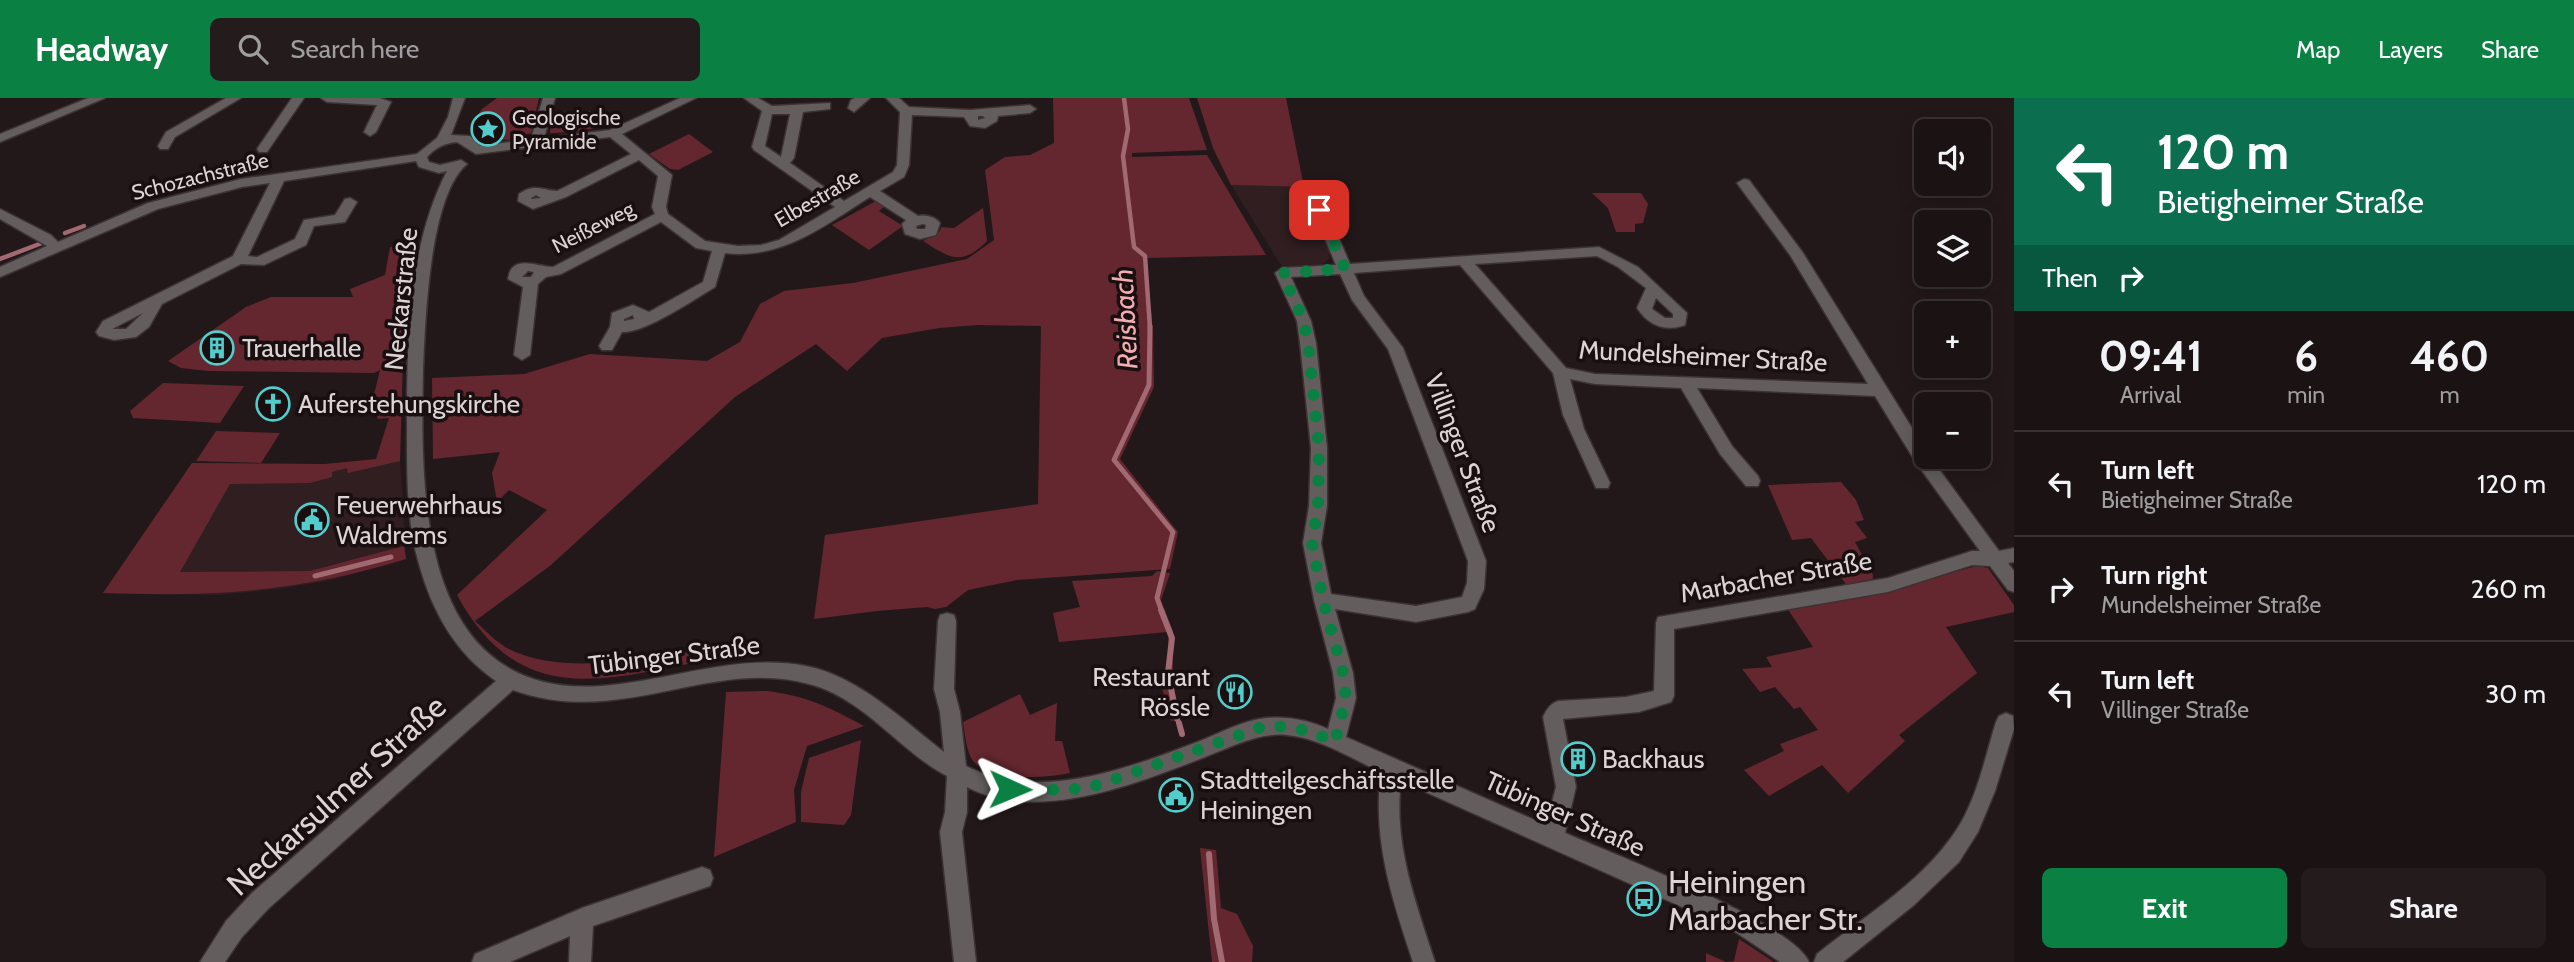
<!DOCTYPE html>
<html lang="en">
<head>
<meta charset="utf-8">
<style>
  :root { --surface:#1a1213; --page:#231b1c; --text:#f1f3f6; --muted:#9f9ea0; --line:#383233; --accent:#0b8043 }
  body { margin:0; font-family:Cabin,sans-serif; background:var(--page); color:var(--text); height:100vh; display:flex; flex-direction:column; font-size:26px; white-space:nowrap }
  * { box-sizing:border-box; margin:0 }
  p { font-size:23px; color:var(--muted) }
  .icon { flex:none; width:38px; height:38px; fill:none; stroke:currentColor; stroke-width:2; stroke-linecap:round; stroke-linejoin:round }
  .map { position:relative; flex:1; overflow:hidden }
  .details { display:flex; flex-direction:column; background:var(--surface); width:560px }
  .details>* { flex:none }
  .top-card { background:#0b6e4f; color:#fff; overflow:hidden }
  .buttons { position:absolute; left:1914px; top:21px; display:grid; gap:14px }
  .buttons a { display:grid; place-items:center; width:77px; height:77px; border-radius:10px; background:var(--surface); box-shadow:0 4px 18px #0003,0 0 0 2px var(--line); font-size:35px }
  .pin { position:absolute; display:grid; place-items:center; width:60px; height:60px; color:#fff; margin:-30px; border-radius:14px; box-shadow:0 4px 10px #0006 }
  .me { position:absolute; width:77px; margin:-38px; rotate:91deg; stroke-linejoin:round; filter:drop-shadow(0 0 5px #0008) }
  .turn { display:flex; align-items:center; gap:24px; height:147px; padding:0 28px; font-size:32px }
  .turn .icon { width:91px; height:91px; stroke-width:2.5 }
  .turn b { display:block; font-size:49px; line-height:60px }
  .then { display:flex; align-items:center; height:66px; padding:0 28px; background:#0003; gap:14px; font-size:26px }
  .eta { display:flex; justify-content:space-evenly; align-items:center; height:119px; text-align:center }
  .eta b { font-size:42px; font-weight:700; line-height:49px }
  .cta { display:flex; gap:14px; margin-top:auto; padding:14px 28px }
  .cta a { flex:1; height:80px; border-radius:10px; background:var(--accent); color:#fff; font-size:28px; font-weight:700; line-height:80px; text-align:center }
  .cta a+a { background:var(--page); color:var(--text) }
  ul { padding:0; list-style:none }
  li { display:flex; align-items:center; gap:21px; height:105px; padding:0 28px; border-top:2px solid var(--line) }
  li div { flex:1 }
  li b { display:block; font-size:26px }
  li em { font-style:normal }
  header { display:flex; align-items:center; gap:42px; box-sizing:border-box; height:98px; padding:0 35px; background:var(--accent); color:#fff }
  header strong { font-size:33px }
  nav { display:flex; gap:38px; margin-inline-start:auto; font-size:24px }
  .search { width:490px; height:63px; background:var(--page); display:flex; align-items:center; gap:18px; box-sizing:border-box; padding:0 24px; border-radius:10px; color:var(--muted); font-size:26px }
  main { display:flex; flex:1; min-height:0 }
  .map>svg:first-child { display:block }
  .built { fill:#301e20 }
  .green { fill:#642730 }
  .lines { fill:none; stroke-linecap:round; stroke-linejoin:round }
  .stream-far2 { stroke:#a16971; stroke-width:4.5 }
  .stream-far1 { stroke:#a16971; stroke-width:5 }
  .stream { stroke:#a16971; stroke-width:6 }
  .minor-casing { stroke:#3d3233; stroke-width:3 }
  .minor { fill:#635d5d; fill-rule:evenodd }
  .route { stroke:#0b8043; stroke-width:12; stroke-dasharray:0 21.6 }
  .labels { text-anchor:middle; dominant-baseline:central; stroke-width:7; stroke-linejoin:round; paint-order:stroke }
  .far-poi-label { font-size:21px; fill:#dcd4d4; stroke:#190f10; text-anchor:start }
  .far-street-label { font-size:21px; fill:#dcd4d4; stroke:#190f10 }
  .street-label { font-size:26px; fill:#dcd4d4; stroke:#190f10 }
  .poi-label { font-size:26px; fill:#dcd4d4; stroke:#190f10; text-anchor:start }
  .water-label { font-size:28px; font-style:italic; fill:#f1acb2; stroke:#190f10 }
  .near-street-label { font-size:32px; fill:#dcd4d4; stroke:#190f10 }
  .near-poi-label { font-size:32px; fill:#dcd4d4; stroke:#190f10; text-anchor:start }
</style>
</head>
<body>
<header>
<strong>Headway</strong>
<div class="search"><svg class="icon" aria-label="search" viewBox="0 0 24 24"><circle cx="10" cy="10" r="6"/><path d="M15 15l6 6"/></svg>Search here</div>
<nav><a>Map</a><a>Layers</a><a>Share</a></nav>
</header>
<main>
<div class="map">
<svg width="2014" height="864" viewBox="0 0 2014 864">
  <rect width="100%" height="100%" fill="#231819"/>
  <g class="built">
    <polygon points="1231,87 1304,89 1329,152 1329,161 1322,166 1284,172"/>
    <polygon points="400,360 406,461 332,482 278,491 219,497 103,495 192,365 325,366"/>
  </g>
  <g class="green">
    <polygon points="497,0 539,0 531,35 509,42 481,40 483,33 478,17 482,11"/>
    <path d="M1053 0H1189L1207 52 1132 55V59L1207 57 1266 157 1146 160 1153 233 1154 289 1120 361 1178 434 1170 471 1017 482 968 492 946 509 935 511 927 509 877 513 814 521 825 437 1038 406 1041 228 978 227 939 230 882 240 847 273 816 246 735 299 551 467 475 523C485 532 497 545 509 551 565 580 661 558 721 549L720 560C610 579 522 616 457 497L547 412 509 392 497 404 492 375 500 354 433 361 432 280 524 276 590 256 707 263 740 244 760 206 784 193 853 185 967 161 994 142 985 72 1005 59 1030 57 1054 45Z"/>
    <polygon points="1197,0 1286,0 1304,89 1231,87 1213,50"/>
    <polygon points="592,13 587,27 610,27 575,34 550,35 552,14"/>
    <polygon points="689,36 713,54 678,72 670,71 649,56"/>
    <polygon points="1592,95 1641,95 1648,106 1643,125 1635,126 1635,134 1616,134 1608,110"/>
    <polygon points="876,103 885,108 879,113 903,128 869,152 832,127"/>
    <path d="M983 110 987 143C961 169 950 160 923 143L940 133 941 129 954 130Z"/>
    <path d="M412 146 404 227 400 363 348 375 347 370 332 374V379L310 385 230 386 180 474 310 473 404 448 406 461C298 494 215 499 103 495L192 365 325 366 376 361 389 320 378 321 372 305 380 272 374 275 208 273 181 270 168 263 246 209 271 199H353L350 191 385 177 390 149Z"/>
    <polygon points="163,285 244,288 220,325 133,320 130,313"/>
    <polygon points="216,333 280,335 261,365 196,363"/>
    <polygon points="1841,384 1856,402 1864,422 1855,424 1867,440 1855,444 1873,477 1872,486 1849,490 1811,440 1792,442 1768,387"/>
    <polygon points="1977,468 1988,470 2014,507 2014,514 1946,529 1977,575 1899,637 1905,643 1848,695 1822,667 1769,698 1744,672 1784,653 1780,646 1818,632 1800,609 1794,611 1775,589 1760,594 1742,571 1772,569 1766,559 1813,549 1787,510 1892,490"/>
    <path d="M1157 473 1170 475 1161 502 1173 533V587L1180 615 1185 620 1171 623 1161 586 1165 585C1164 568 1172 550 1167 534L1059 544 1053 515 1080 509 1072 483 1152 478Z"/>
    <path d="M767 593C807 598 829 609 864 628L807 648 794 692 796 724 714 759 726 594Z"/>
    <path d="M1020 596 1030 617 1057 605 1055 643H1062L1070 675C1047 680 989 684 973 663 966 653 965 636 963 624Z"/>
    <polygon points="861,642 851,717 844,727 801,724 801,694 809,660"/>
    <polygon points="1200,750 1216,752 1221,810 1237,816 1253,848 1252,864 1212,864"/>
    <polygon points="1739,841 1774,864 1706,864 1706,855 1726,864 1734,863"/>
  </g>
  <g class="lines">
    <g class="stream-far2">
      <polyline points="1124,0 1128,31 1123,58 1134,149 1145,158 1150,230"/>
      <polyline points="65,135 84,128"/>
      <polyline points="0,161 42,145"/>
    </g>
    <g class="stream-far1">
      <polyline points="1150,228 1149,287 1114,362 1173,434 1157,500 1162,514"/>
      <polyline points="315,478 391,459"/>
    </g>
    <g class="stream">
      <polyline points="1161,512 1172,540 1168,575 1177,621"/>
      <polyline points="1179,625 1182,636"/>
      <polyline points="1209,756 1214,821 1222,864"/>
    </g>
    <defs>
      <g id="minor">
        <polygon points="88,0 105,0 0,44 0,36"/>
        <polygon points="226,0 241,0 175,39 168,51 160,51 158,48 166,34"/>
        <polygon points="292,0 304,0 267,54 259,54 257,51"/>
        <polygon points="321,0 380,0 391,4 376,34 370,38 364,34 377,7 327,4"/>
        <path d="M453 0H465L451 37 470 38 480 48 531 41 543 0H555L544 40 610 32 680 0H696L622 36 672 77 666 109 668 116 705 143 738 148 761 147 779 142 835 109 754 52 752 49 762 13 744 0H758L772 8 830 5V11L803 14 794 60 790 65 844 103 893 74 897 67 900 14 886 0H899L909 9 970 12 1030 7 1036 11 1030 15 998 18 997 23 985 30 970 28 964 19 912 17 909 67 904 79 880 93 918 118C925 116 936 119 940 125L936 137 920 141 905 136 902 126 906 122 870 99C825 127 782 162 725 155L715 189C695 201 643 236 622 234L612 252H602L599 248 610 229 612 215 633 207 649 214 703 184 712 153 696 150 661 124 561 176 546 179 538 186 530 257 522 262 514 257 523 189 508 181C511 155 538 169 553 169L655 116 652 109 658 78 639 62 566 99 533 111 518 103 519 96C534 85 542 92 557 93L631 56 610 39 476 56 457 44C445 45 435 50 427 59L429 64 440 67 461 62 467 66C429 98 425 224 423 274 420 404 421 600 601 588 671 583 736 555 806 568 858 578 904 623 944 654L940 614 934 591 938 523 940 517 947 515 954 517 956 523 954 591 960 614 966 668C1039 705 1129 670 1200 643 1220 635 1244 622 1266 620 1288 618 1308 622 1328 631L1336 600 1333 575 1314 502 1303 445 1309 408 1311 350 1300 245 1297 223 1275 175 1282 170 1336 167 1306 96 1313 92 1320 96 1350 166 1599 149 1638 169 1687 215 1685 227C1665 234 1649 228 1637 210L1646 190 1618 169 1597 158 1475 166 1566 270 1595 276 1868 286 1790 157 1737 85 1744 81 1749 82 1803 155 1927 354V359H1930L1999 453 2014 450V464L2008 465 2014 473V494L2008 492 1990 468 1972 467 1888 494 1674 531V598L1671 604 1639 614 1563 621 1576 689 1565 735C1611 755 1793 825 1809 864H1780L1731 831 1401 683C1393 746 1416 805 1435 864H1413C1392 801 1372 741 1381 674 1352 661 1320 640 1287 637 1259 634 1231 649 1205 659 1138 685 1037 726 967 689V714L962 734 976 864H954L940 734 945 714 947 678C899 653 864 600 809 586 711 559 621 631 513 592L268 811 242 839 225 864H200L226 823 252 795 496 583C455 555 432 513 419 466 407 426 407 381 407 339 407 251 406 152 447 73L439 75 419 69 416 63 284 83 248 158 257 159 295 141 304 122 335 117 345 101 350 100 357 104 345 124 314 128 306 147 264 167 241 166 162 206 149 229 136 239 114 242 99 238 96 234 103 223 233 158 270 85 242 89 158 111 0 179V169L47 148 0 121V111L51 137 58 144 148 105 241 81 417 56 437 40 448 19ZM772 16H790L781 59 765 48ZM978 18H983L985 20 978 22ZM536 97 541 100 531 101V100ZM923 126 926 127 925 131H917L916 128ZM1460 167 1553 275 1563 317 1596 390H1608L1610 385 1584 331 1570 281 1595 286 1681 290 1720 356 1746 388H1758L1760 383 1758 378 1732 348 1697 290 1875 298 1915 363 1980 453H1972L1888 480 1658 519 1656 525 1654 593 1626 599 1558 603C1550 606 1547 611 1543 619L1556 689 1546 727 1346 639 1356 600 1353 575 1335 511 1416 524 1468 514 1475 511 1484 491 1486 463 1403 250 1364 198 1354 175ZM528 173 534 174 531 179H522ZM1340 176 1352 202 1388 251 1468 463 1467 485 1462 499 1416 508 1331 496 1321 445 1327 408V350L1316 245 1311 223 1291 179ZM1656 200 1673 216V220H1665L1652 211ZM143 215 126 231H113L114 230ZM633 217 634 221 624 223V221Z"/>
        <polygon points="855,0 870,0 854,14 848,10 851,2"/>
        <path d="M2006 615 2013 618 2014 631 1995 693 1978 734 1959 764 1914 807 1843 864H1814L1817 856C1867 816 1931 779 1963 721 1979 691 1986 656 1996 624L1999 618Z"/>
        <polygon points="702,769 710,772 713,780 710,788 593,828 591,864 569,864 570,838 510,864 472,864 475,856 582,810"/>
      </g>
    </defs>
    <use href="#minor" class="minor-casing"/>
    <use href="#minor" class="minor"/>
  </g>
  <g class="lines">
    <path class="route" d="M1010 691 1066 692 1098 687 1262 629C1289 626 1311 633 1335 644L1346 600 1343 575 1323 502 1312 445 1318 408 1319 350 1308 246 1304 223 1282 175 1345 171 1319 112"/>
  </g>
  <defs>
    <symbol id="sight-ring" viewBox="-11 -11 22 22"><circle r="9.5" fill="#190f10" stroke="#53cdcb" stroke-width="1.5"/><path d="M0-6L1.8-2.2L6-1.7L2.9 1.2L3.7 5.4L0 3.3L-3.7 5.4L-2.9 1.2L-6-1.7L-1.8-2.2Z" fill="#53cdcb"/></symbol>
    <symbol id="building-ring" viewBox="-11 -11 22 22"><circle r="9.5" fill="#190f10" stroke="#53cdcb" stroke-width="1.5"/><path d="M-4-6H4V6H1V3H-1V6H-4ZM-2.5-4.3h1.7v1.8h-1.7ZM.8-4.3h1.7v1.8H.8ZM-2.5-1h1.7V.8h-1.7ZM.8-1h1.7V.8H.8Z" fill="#53cdcb"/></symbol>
    <symbol id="church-ring" viewBox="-11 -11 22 22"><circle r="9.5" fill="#190f10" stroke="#53cdcb" stroke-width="1.5"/><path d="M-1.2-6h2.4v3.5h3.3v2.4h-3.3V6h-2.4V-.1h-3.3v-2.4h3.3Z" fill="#53cdcb"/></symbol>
    <symbol id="civic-ring" viewBox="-11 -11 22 22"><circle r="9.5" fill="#190f10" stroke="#53cdcb" stroke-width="1.5"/><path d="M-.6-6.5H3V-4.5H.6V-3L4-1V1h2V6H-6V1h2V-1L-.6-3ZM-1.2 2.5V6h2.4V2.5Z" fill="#53cdcb"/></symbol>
    <symbol id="restaurant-ring" viewBox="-11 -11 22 22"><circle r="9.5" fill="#190f10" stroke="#53cdcb" stroke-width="1.5"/><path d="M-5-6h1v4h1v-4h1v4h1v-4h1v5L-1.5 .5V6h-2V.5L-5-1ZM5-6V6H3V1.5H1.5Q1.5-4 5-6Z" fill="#53cdcb"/></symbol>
    <symbol id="bus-ring" viewBox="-11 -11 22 22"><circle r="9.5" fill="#190f10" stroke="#53cdcb" stroke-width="1.5"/><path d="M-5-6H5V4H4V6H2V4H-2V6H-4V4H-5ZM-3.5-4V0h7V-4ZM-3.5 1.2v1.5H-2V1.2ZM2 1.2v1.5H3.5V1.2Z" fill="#53cdcb"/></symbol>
  </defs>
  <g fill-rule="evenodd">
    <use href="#sight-ring" x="469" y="12" width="38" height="38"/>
    <use href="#building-ring" x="198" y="231" width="38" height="38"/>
    <use href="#church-ring" x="254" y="287" width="38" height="38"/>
    <use href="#civic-ring" x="293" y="403" width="38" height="38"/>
    <use href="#restaurant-ring" x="1216" y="575" width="38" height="38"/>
    <use href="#building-ring" x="1559" y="642" width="38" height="38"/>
    <use href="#civic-ring" x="1157" y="678" width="38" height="38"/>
    <use href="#bus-ring" x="1625" y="782" width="38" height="38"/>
  </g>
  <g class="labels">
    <g class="far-poi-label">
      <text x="512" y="19">Geologische<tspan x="512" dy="24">Pyramide</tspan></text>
    </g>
    <g class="far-street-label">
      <text transform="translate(200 78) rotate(-14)">Schozachstraße</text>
      <text transform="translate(817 100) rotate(-30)">Elbestraße</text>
      <text transform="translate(593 129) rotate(-27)">Neißeweg</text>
    </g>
    <g class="street-label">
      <text transform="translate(401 201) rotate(-84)">Neckarstraße</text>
      <text transform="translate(1703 258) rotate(3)">Mundelsheimer Straße</text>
      <text transform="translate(1463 355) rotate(69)">Villinger Straße</text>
      <text transform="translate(1776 479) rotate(-10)">Marbacher Straße</text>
      <text transform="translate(674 557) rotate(-7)">Tübinger Straße</text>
      <text transform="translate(1565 716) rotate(24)">Tübinger Straße</text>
    </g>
    <g class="poi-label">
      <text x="242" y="250">Trauerhalle</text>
      <text x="298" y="306">Auferstehungskirche</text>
      <text x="336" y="407">Feuerwehrhaus<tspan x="336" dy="30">Waldrems</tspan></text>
      <text x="1210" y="579" text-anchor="end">Restaurant<tspan x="1210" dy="30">Rössle</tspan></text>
      <text x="1602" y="661">Backhaus</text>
      <text x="1200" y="682">Stadtteilgeschäftsstelle<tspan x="1200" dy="30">Heiningen</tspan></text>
    </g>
    <g class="water-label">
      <text transform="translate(1125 221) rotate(-93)">Reisbach</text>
    </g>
    <g class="near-street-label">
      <text transform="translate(336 697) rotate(-42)">Neckarsulmer Straße</text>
    </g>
    <g class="near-poi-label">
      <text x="1668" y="783">Heiningen<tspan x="1668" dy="37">Marbacher Str.</tspan></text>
    </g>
  </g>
</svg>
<div class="buttons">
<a><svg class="icon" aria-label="sound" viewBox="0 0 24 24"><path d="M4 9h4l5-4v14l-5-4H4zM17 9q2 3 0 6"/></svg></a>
<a><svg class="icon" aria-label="layers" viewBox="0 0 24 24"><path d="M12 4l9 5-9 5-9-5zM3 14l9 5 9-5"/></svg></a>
<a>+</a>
<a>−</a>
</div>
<div class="pin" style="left:1319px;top:112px;background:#d93025"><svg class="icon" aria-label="arrive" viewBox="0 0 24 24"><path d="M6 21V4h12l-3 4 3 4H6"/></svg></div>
<svg class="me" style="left:1010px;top:691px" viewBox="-20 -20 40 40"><path d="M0-17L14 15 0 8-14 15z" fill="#0b8043" stroke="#fff" stroke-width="4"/></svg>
</div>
<section class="details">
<div class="top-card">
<div class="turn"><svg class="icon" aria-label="left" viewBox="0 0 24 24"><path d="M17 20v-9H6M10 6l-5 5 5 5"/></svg><div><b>120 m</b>Bietigheimer Straße</div></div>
<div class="then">Then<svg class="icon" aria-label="right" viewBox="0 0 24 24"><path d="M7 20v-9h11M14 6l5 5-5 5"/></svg></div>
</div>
<div class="eta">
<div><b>09:41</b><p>Arrival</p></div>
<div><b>6</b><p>min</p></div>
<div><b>460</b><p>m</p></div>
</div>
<ul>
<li><svg class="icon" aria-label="left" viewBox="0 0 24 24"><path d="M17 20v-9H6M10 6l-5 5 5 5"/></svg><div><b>Turn left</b><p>Bietigheimer Straße</p></div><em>120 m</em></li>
<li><svg class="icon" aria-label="right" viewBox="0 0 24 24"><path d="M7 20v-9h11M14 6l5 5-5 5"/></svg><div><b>Turn right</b><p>Mundelsheimer Straße</p></div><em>260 m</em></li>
<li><svg class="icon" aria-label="left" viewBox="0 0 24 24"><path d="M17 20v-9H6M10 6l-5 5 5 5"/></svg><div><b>Turn left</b><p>Villinger Straße</p></div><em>30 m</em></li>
</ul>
<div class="cta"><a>Exit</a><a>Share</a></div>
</section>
</main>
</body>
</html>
